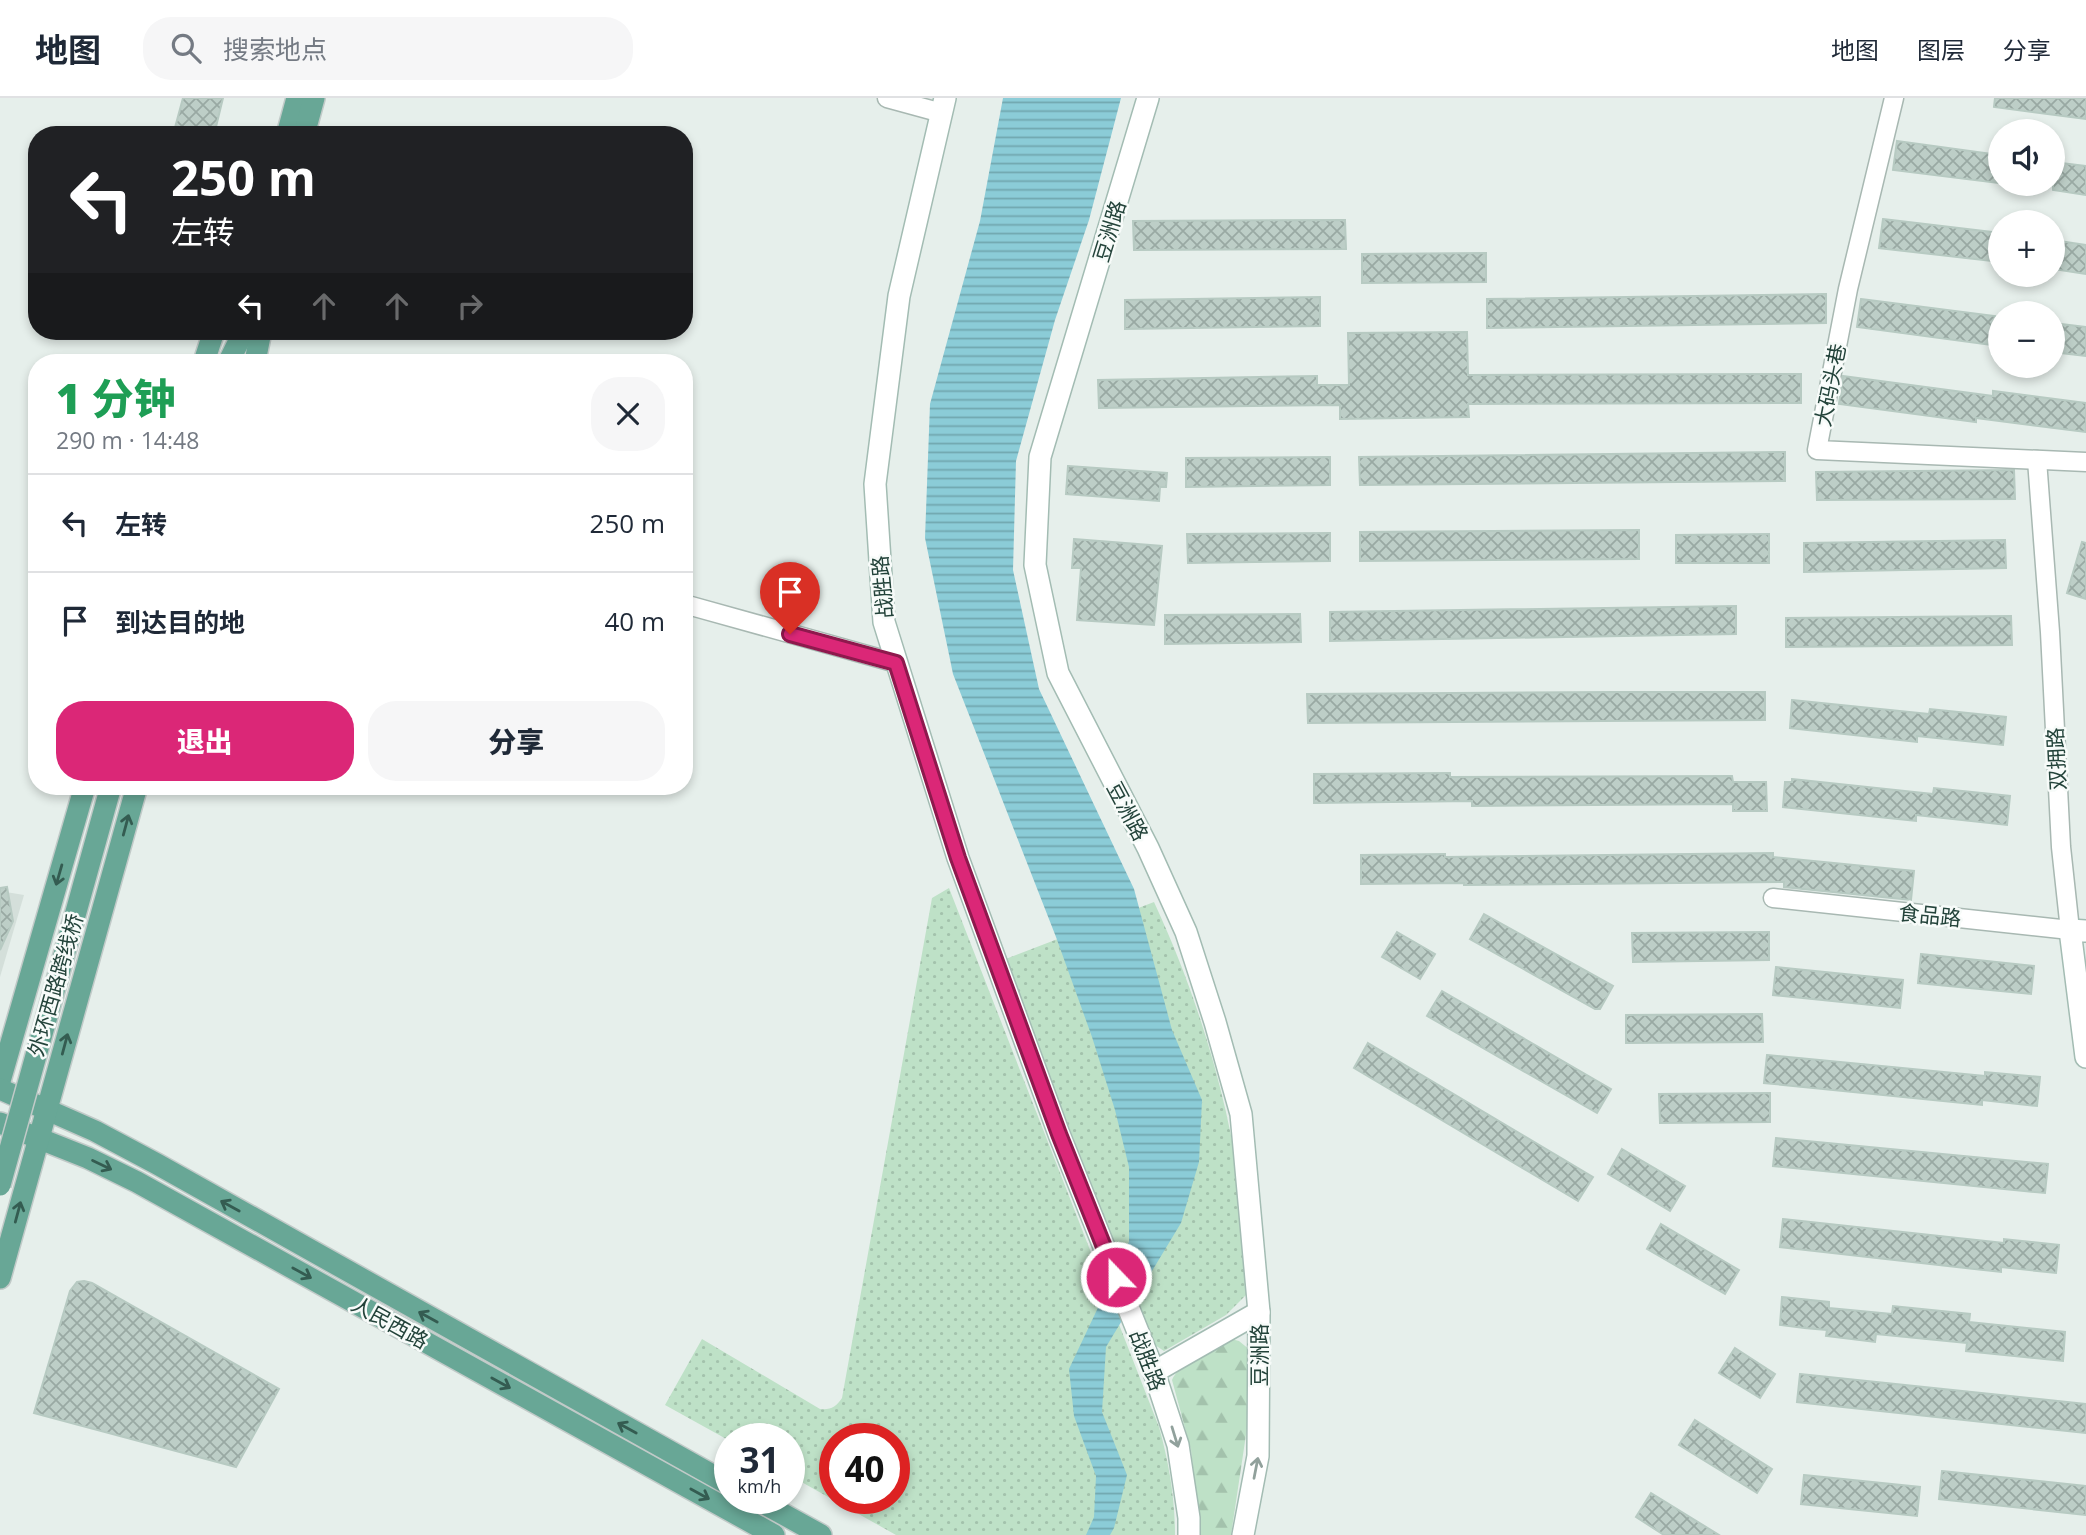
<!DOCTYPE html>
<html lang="zh">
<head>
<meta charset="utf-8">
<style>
  :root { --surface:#fff; --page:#f6f6f7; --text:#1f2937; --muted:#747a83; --line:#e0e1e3; --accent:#db2777 }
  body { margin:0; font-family:"Open Sans","Noto Sans SC",sans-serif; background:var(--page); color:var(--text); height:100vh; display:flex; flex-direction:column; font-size:26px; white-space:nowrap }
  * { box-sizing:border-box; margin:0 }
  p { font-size:23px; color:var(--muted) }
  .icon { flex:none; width:38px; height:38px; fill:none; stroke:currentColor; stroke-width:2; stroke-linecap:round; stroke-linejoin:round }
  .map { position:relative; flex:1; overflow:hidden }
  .drawer { position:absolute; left:28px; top:256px; width:665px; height:441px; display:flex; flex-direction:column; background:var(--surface); border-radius:28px; box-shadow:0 4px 10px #0003 }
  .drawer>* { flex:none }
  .top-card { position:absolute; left:28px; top:28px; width:665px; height:214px; border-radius:28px; box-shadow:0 4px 10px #0003; background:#202124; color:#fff; overflow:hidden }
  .buttons { position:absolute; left:1988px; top:21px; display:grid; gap:14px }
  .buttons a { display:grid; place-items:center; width:77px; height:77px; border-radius:50%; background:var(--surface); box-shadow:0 4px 10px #0003; font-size:35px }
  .speed { position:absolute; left:714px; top:1325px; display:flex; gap:14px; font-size:35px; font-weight:700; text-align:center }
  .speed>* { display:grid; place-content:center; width:91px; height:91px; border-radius:50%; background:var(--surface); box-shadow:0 4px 10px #0003; line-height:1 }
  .speed small { font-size:18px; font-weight:400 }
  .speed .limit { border:10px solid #d22; background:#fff; color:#111 }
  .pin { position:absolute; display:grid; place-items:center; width:60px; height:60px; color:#fff; margin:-72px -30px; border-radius:50% 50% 50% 0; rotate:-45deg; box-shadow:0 0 7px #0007 }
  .pin .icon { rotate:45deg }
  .me { position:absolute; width:77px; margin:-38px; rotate:338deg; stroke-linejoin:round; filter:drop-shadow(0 0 5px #0008) }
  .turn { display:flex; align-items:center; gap:24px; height:147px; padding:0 28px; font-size:32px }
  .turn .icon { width:91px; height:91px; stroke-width:2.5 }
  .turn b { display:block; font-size:49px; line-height:60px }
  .lanes { display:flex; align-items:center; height:66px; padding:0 28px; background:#0003; justify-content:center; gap:35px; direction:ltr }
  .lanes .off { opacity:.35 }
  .round { display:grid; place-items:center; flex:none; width:74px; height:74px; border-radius:28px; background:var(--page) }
  .headline { display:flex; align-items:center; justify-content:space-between; height:119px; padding:0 28px }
  h1 { font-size:42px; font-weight:800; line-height:52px; color:#1e9e55 }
  .cta { display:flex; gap:14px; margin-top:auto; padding:14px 28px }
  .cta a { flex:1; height:80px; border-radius:28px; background:var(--accent); color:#fff; font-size:28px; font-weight:800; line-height:80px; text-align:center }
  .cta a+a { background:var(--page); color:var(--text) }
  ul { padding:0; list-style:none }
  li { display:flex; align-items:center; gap:21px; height:98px; padding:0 28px; border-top:2px solid var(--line) }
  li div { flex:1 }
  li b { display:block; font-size:26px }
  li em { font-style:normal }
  header { display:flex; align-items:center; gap:42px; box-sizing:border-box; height:98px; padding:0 35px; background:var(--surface); border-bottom:2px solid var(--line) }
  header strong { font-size:33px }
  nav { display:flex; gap:38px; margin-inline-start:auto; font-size:24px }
  .search { width:490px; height:63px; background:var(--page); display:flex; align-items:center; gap:18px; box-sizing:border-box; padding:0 24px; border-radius:28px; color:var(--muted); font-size:26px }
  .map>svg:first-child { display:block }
  .built { fill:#d4dfda }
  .forest { fill:url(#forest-firs) }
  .park { fill:url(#park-dots); fill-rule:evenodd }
  .water { fill:url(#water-rules) }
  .building { fill:url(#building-cross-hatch); stroke:#b7cac2; stroke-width:2 }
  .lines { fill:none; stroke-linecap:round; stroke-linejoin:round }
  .street-casing { stroke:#a8b8b2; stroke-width:21 }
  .secondary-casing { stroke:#a3bcb3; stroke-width:24 }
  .primary-casing { stroke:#c1cac8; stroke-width:24 }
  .street { stroke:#fff; stroke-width:18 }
  .secondary { stroke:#fff; stroke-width:21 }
  .primary { stroke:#68a796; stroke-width:21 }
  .primary-bridge-casing { stroke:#c1cac8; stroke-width:24; stroke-linecap:butt }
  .primary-bridge { stroke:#68a796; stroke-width:21 }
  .oneway { stroke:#345c51 }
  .oneway2 { stroke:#91a19c }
  .route-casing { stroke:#8e194d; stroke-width:18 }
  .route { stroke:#db2777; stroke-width:12 }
  .labels { text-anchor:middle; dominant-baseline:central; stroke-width:5; stroke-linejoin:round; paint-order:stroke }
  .street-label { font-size:21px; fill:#23433a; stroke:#f7fbf9 }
</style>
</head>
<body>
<header>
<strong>地图</strong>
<div class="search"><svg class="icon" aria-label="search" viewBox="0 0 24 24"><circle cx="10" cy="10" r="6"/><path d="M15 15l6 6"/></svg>搜索地点</div>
<nav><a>地图</a><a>图层</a><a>分享</a></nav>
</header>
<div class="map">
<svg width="2086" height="1437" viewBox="0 0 2086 1437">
  <defs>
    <pattern id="forest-firs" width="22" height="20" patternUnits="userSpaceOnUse" patternTransform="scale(1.75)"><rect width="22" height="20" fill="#bee1c7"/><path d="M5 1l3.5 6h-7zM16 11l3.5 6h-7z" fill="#a3c2ac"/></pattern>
    <pattern id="park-dots" width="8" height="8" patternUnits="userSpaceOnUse" patternTransform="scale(1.75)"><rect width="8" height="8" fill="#bee1c7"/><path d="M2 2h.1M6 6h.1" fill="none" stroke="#a3c2ac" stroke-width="1.8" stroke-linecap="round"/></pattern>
    <pattern id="water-rules" width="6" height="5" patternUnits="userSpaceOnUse" patternTransform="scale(1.75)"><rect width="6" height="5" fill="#8bccd7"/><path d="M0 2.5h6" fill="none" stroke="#71a7af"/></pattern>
    <pattern id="building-cross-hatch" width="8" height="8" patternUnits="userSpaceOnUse" patternTransform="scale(1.75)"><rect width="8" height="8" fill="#bdcec7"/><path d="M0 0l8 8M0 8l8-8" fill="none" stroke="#99a9a3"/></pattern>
  </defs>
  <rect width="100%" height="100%" fill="#e6efeb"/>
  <polygon class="built" points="0,793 24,797 0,879"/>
  <path class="forest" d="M1231 1241 1239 1243 1250 1252V1310L1231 1437H1199L1198 1413 1191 1352 1172 1282C1178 1266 1215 1250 1231 1241Z"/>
  <g class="park">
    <path d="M949 790 1159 1329C1169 1365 1175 1400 1175 1437H896L789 1377V1340H730V1343L665 1307 702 1241 820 1311C831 1312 836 1309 842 1300L932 800ZM835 1340H894V1400H835Z"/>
    <path d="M1154 804C1199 901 1230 1005 1243 1111 1247 1139 1246 1168 1247 1196L1226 1217 1164 1253 1155 1247 1003 862Z"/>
  </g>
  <polygon class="water" points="1003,0 1121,0 1089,122 1055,222 1016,363 1013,472 1039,591 1134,791 1172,932 1202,1002 1199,1064 1181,1125 1106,1249 1102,1314 1127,1377 1114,1430 1110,1437 1086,1437 1094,1419 1096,1378 1074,1318 1069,1271 1129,1144 1129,1069 1115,1012 1092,939 1056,839 953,576 925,440 930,306 980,123"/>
  <g class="building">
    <polygon points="183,0 223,0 214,37 173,37"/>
    <polygon points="1995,0 2086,0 2086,21 1994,9"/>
    <polygon points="1897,43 2000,57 1998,85 1893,72"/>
    <polygon points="2053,64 2086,68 2086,97 2053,92"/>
    <polygon points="1883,121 2000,135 2000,164 1879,150"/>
    <polygon points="1345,122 1346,151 1134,152 1133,123"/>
    <polygon points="2053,142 2086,147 2086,176 2053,171"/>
    <polygon points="1486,155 1486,184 1362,185 1362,156"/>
    <polygon points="1826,196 1826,225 1487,230 1487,201"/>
    <polygon points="1320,199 1320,228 1125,231 1125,202"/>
    <polygon points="1861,201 1995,218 1991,247 1857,229"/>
    <polygon points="2053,225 2086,229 2086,258 2053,254"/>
    <polygon points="1467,234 1468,277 1801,276 1801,305 1468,306 1469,319 1340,321 1340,307 1099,310 1098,282 1317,278 1317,287 1349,287 1348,235"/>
    <polygon points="1843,278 1993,298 1993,293 2086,305 2086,334 1976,320 1976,324 1839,306"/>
    <polygon points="1785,354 1785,383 1360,387 1359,359"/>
    <polygon points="1330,359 1330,387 1186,389 1186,360"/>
    <polygon points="1068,368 1167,375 1166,389 1160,389 1159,403 1066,396"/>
    <polygon points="2014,372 2015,401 1817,402 1816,374"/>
    <polygon points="1639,432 1639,461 1360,463 1360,434"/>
    <polygon points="1330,435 1330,463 1188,465 1187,436"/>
    <polygon points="1769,436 1769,465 1676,465 1676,437"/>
    <polygon points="1074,441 1162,448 1154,527 1077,522 1081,470 1072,470"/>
    <polygon points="2005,442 2006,470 1804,474 1804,445"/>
    <polygon points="2082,444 2086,445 2086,501 2067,495"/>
    <polygon points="1736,508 1736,536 1330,543 1330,514"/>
    <polygon points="1300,516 1301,544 1165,546 1165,517"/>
    <polygon points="2011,518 2012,547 1786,549 1786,520"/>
    <polygon points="1615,594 1765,594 1765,622 1308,625 1307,596"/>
    <polygon points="1792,602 1929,616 1930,611 2006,619 2003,647 1917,638 1917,644 1790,630"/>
    <polygon points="1450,675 1450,679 1732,678 1733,684 1766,684 1767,713 1733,713 1733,706 1472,708 1472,703 1314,705 1314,676"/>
    <polygon points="1792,681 1933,696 1934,690 2010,698 2007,727 1916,717 1916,723 1783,709 1785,684 1792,684"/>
    <polygon points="1773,755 1773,759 1914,773 1911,802 1784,789 1784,784 1464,787 1464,785 1361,786 1361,757 1445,756 1445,759"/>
    <polygon points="7,789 13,823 0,852 0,790"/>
    <polygon points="1484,816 1613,888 1600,911 1595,911 1470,841"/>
    <polygon points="1397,834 1435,856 1420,881 1382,859"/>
    <polygon points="1769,834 1769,862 1633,864 1632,835"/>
    <polygon points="1921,856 2034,868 2031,896 1918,885"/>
    <polygon points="1776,869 1903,882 1900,910 1773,897"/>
    <polygon points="1442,893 1611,991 1597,1015 1427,918"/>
    <polygon points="1762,916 1763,944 1626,945 1626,917"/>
    <polygon points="1368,945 1593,1079 1578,1103 1354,970"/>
    <polygon points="1767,957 1985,978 1985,974 2040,979 2037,1008 1982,1002 1982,1007 1764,985"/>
    <polygon points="1770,995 1770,1024 1660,1025 1659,996"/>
    <polygon points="1776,1040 2048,1066 2045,1095 1773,1068"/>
    <polygon points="1622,1051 1685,1088 1670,1113 1608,1076"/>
    <polygon points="1783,1121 2004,1145 2004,1141 2059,1147 2056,1175 2001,1169 2001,1174 1780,1149"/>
    <polygon points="1661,1126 1739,1172 1725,1196 1647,1151"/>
    <polygon points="84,1183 92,1185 279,1291 236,1369 34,1315 70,1193 77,1184"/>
    <polygon points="1782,1199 1829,1204 1829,1210 1892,1216 1893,1208 1970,1216 1969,1224 2065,1234 2063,1263 1966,1253 1967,1245 1876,1236 1875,1244 1826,1238 1827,1232 1805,1230 1805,1228 1804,1230 1780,1227"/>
    <polygon points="1735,1250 1775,1276 1760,1300 1719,1275"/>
    <polygon points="1800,1276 2086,1306 2086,1335 1797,1304"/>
    <polygon points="1695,1322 1772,1371 1757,1395 1679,1347"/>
    <polygon points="1942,1373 2086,1388 2086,1417 1939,1401"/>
    <polygon points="1804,1377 1920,1389 1917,1418 1801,1406"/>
    <polygon points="1651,1395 1719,1437 1664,1437 1636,1419"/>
  </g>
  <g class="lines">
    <defs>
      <g id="street">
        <polyline points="887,0 942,15"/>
        <polyline points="1894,0 1848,191 1817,352 2086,364"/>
        <polyline points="684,506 896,565"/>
        <polyline points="1773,800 2070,832 2061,749 2050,534 2037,362"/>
      </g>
      <g id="secondary">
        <polyline points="945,0 899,198 875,386 884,524 958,760 1059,1036 1154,1274 1178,1347 1189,1420 1189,1437"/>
        <polyline points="1148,0 1040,359 1035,467 1058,575 1148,750 1186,834 1215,924 1241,1016 1259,1214 1258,1358 1243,1437"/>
        <polyline points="2086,833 2070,832 2086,959"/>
        <polyline points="1154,1274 1259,1214"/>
      </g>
      <g id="primary">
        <polyline points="287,37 297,0"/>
        <polyline points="304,37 314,0"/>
        <polyline points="229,263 244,233"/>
        <polyline points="204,264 214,233"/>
        <polyline points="255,264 261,233"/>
        <polyline points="0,983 85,688"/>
        <polyline points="0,991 95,1033 157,1066 730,1387"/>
        <polyline points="0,1025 88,1060 137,1084 774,1437"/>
        <polyline points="0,1180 137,688"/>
        <polyline points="754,1400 821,1437"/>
      </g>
    </defs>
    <use href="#street" class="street-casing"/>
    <use href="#secondary" class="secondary-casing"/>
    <use href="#primary" class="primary-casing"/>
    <use href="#street" class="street"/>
    <use href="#secondary" class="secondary"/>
    <use href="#primary" class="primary"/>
    <defs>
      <polyline id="primary-bridge" points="0,1087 111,688"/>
    </defs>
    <use href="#primary-bridge" class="primary-bridge-casing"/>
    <use href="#primary-bridge" class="primary-bridge"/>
  </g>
  <defs><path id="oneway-shaft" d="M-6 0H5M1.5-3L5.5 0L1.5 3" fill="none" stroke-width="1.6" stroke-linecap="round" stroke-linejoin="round" transform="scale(1.75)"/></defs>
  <g class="oneway">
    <use href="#oneway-shaft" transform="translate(126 727) rotate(-75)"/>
    <use href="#oneway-shaft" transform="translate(59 777) rotate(106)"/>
    <use href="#oneway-shaft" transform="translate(65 946) rotate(-75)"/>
    <use href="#oneway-shaft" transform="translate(102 1067) rotate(26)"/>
    <use href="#oneway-shaft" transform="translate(230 1108) rotate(-151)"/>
    <use href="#oneway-shaft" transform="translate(18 1114) rotate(-75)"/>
    <use href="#oneway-shaft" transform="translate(302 1175) rotate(29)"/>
    <use href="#oneway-shaft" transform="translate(428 1219) rotate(-151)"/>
    <use href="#oneway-shaft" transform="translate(501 1285) rotate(29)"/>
    <use href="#oneway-shaft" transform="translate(627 1330) rotate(-151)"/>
    <use href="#oneway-shaft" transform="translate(700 1396) rotate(29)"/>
  </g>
  <g class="oneway2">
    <use href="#oneway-shaft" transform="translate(1175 1339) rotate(73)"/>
    <use href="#oneway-shaft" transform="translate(1256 1370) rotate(-79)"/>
  </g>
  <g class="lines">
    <defs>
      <polyline id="route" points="790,536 896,565 958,760 1059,1036 1116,1179"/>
    </defs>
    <use href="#route" class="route-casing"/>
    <use href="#route" class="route"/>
  </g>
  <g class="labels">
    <g class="street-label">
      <text transform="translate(1109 133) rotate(-73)">豆洲路</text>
      <text transform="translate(1830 287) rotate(-79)">大码头巷</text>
      <text transform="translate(882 489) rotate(-95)">战胜路</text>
      <text transform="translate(2056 661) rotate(-93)">双拥路</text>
      <text transform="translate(1128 713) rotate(62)">豆洲路</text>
      <text transform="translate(1930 817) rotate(6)">食品路</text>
      <text transform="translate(55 887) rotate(-74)">外环西路跨线桥</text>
      <text transform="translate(390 1224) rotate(29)">人民西路</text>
      <text transform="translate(1259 1257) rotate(-90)">豆洲路</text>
      <text transform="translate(1148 1262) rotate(69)">战胜路</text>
    </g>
  </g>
</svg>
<div class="buttons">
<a><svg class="icon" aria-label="sound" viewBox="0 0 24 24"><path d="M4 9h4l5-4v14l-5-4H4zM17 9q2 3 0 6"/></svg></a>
<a>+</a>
<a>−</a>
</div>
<div class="speed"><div>31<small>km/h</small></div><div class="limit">40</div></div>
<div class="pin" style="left:790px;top:536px;background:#d93025"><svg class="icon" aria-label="arrive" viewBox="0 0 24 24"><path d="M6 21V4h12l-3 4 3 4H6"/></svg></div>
<svg class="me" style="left:1116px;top:1179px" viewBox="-20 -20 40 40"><circle r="17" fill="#db2777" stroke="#fff" stroke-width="3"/><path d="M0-11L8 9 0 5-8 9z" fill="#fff"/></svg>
<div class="top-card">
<div class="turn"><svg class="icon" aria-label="left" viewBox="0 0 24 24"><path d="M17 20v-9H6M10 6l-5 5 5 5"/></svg><div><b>250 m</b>左转</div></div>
<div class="lanes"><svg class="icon" aria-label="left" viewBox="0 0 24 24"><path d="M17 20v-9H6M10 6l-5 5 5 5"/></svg><svg class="icon off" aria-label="ahead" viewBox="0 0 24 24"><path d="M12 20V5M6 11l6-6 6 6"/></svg><svg class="icon off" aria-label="ahead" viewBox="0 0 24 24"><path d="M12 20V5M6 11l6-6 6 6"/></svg><svg class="icon off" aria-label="right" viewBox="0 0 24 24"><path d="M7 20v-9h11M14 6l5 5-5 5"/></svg></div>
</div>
<section class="drawer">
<div class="headline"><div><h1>1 分钟</h1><p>290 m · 14:48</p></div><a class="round"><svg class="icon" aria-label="close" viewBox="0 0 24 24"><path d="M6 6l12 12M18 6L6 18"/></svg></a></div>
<ul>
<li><svg class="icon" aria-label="left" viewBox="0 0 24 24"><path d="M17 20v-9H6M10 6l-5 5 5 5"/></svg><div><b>左转</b></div><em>250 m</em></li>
<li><svg class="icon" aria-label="arrive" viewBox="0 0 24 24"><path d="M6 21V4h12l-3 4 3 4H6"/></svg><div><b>到达目的地</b></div><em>40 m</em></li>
</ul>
<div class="cta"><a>退出</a><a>分享</a></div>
</section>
</div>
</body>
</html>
